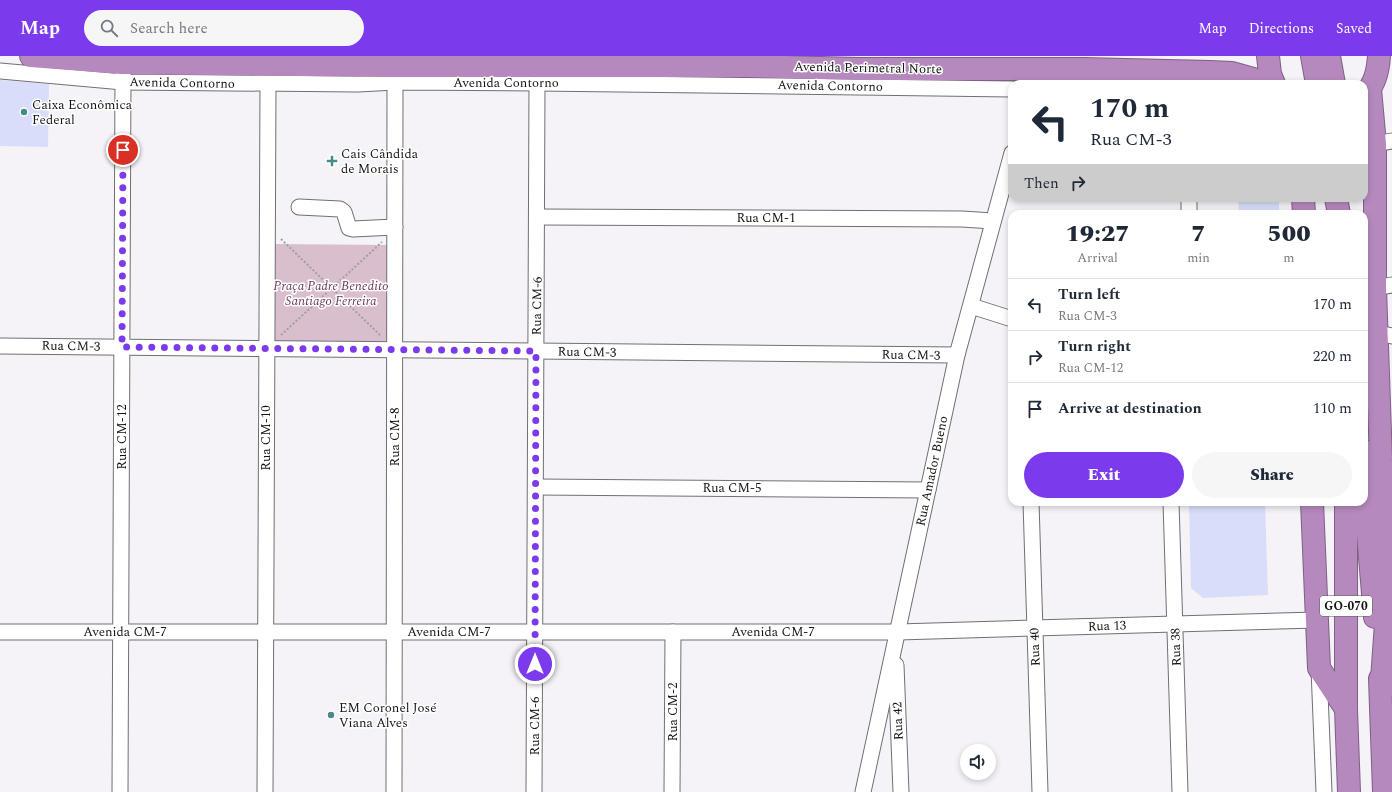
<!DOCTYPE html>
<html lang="en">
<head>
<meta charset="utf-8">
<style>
  :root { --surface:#fff; --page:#f6f6f7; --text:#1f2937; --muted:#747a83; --line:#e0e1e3; --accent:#7c3aed }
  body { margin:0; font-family:Spectral,serif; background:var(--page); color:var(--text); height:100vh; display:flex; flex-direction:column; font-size:15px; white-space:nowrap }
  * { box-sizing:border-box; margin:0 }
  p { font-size:13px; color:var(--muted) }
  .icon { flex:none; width:22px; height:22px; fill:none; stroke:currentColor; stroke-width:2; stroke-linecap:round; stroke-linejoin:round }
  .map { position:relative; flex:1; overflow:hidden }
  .sheet { position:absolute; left:1008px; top:154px; width:360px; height:296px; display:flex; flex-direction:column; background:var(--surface); border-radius:12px; box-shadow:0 2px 6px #0003 }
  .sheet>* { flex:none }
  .top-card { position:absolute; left:1008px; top:24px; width:360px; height:122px; border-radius:12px; box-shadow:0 2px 6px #0003; background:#fff; color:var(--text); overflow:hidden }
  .buttons { position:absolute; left:960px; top:688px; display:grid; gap:8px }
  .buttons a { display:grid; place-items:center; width:36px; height:36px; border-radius:50%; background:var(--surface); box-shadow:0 2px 6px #0003; font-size:20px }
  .pin { position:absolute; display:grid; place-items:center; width:34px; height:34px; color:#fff; margin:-17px; border:2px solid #fff; border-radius:50%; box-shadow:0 1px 4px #0007 }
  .me { position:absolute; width:44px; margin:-22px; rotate:0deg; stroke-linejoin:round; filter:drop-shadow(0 0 3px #0008) }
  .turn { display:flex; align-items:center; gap:14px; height:84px; padding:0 16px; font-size:18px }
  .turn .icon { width:52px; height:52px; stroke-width:2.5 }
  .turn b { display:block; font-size:28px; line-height:34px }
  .then { display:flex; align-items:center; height:38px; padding:0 16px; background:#0003; gap:8px; font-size:15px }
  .eta { display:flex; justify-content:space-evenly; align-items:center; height:68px; text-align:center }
  .eta b { font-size:24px; font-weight:800; line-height:28px }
  .button { display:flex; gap:8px; margin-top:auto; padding:8px 16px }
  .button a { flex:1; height:46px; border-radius:24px; background:var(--accent); color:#fff; font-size:16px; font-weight:800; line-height:46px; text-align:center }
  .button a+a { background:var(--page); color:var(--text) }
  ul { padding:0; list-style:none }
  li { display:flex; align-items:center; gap:12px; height:52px; padding:0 16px; border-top:1px solid var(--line) }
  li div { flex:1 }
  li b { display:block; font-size:15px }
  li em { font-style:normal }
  header { display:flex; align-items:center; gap:24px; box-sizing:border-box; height:56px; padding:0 20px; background:var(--accent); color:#fff }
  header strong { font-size:19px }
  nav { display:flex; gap:22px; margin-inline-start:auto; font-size:14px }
  .search { width:280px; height:36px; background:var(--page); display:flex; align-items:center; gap:10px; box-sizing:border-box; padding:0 14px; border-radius:22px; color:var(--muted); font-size:15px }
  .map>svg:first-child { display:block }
  .green { fill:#d9bfcd }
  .building { fill:#d8ddfa }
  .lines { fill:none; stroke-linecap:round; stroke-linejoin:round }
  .minor-casing { stroke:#706f73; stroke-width:17 }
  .highway-casing { stroke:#7d6083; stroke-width:24 }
  .path { stroke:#a19fa3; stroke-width:2; stroke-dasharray:2 2; stroke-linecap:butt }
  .minor { stroke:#fff; stroke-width:15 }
  .highway { stroke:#b589bd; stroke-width:22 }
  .route { stroke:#7c3aed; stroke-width:7; stroke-dasharray:0 12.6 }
  .poi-dot { fill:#458c88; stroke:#fff; stroke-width:1.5 }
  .labels { text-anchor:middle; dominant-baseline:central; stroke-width:3; stroke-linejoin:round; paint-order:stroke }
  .shield { fill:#fff; stroke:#5a5a5c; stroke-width:1 }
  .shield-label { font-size:12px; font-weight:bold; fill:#141416 }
  .street-label { font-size:13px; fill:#141416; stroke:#fff }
  .poi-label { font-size:13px; fill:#141416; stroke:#fff; text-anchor:start }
  .park-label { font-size:13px; font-style:italic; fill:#6c3b59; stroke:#fff }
</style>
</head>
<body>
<header>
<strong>Map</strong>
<div class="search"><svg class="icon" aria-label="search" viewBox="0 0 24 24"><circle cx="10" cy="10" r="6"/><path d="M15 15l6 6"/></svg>Search here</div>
<nav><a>Map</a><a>Directions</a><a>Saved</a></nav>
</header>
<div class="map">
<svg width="1392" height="736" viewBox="0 0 1392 736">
  <rect width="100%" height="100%" fill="#f5f3f8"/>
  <polygon class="green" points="273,188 389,189 388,285 275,286"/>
  <g class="building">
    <polygon points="0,24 49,28 48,91 0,90"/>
    <polygon points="1238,142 1279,142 1279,158 1239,158"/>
    <polygon points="1189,446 1265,446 1268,539 1203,542 1191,532"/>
  </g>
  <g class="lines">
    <defs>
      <g id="minor">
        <polyline points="0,15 123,26 358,28 395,26 537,27 1012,33"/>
        <polyline points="1375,88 1392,85"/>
        <polyline points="1189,142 1189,158"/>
        <polyline points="299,151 340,153 344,156 349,172 353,173 395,171"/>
        <polyline points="538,161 962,163 993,165"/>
        <polyline points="1375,232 1392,229"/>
        <polyline points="971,250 1012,263"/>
        <polyline points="1377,277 1392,280"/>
        <polyline points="0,290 957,299"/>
        <polyline points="536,431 928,434"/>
        <polyline points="1031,446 1040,736"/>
        <polyline points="1171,446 1180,736"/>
        <polyline points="0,576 898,576 1317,564"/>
        <polyline points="896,609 901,736"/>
        <polyline points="1319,613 1324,736"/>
        <polyline points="120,736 123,17"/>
        <polyline points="265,736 268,28"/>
        <polyline points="394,736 395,26"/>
        <polyline points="534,736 537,27"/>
        <polyline points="672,736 673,576"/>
        <polyline points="863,736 957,299 1012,97"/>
      </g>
      <g id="highway">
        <polyline points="31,0 122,7 378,10 745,10 859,13 1084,13 1210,16 1232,17 1271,28"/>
        <polyline points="1268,0 1270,18 1274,28"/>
        <polyline points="1312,0 1317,28"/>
        <polyline points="1329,0 1334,28"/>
        <polyline points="1370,33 1375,88 1375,232 1381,405 1389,525 1381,637"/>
        <path d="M1364 40C1375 28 1378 15 1379 0"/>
        <polyline points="1303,142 1304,158"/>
        <polyline points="1336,142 1339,158"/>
        <polyline points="1364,395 1366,454 1375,561"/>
        <polyline points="1312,446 1319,612 1346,653"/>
        <polyline points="1346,446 1346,653 1349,736"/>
        <polyline points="1380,623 1384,736"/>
      </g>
    </defs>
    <use href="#minor" class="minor-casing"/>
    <use href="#highway" class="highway-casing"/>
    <g class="path">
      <polyline points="281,183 381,280"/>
      <polyline points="281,279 382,186"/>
    </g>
    <use href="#minor" class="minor"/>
    <use href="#highway" class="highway"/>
  </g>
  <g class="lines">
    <polyline class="route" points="123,94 122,291 536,295 535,608"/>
  </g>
  <g class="poi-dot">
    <circle cx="24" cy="56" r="4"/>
    <path d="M330 99h4v4h4v4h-4v4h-4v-4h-4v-4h4z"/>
    <circle cx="331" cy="659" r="4"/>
  </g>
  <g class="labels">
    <rect class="shield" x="1320" y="540" width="52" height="20" rx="3"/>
    <g class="shield-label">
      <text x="1346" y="550">GO-070</text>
    </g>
    <g class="street-label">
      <text transform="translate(868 12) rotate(1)">Avenida Perimetral Norte</text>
      <text transform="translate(182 27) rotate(1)">Avenida Contorno</text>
      <text x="506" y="27">Avenida Contorno</text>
      <text transform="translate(830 30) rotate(1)">Avenida Contorno</text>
      <text x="766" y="162">Rua CM-1</text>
      <text transform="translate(537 250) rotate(-89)">Rua CM-6</text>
      <text transform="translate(71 290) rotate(1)">Rua CM-3</text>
      <text transform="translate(587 296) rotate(1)">Rua CM-3</text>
      <text transform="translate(911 299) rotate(1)">Rua CM-3</text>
      <text transform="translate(122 381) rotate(-90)">Rua CM-12</text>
      <text transform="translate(395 381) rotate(-90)">Rua CM-8</text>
      <text transform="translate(266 382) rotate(-90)">Rua CM-10</text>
      <text transform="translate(932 415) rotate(-78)">Rua Amador Bueno</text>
      <text x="732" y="432">Rua CM-5</text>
      <text transform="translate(1107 570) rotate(-2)">Rua 13</text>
      <text x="125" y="576">Avenida CM-7</text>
      <text x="449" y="576">Avenida CM-7</text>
      <text x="773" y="576">Avenida CM-7</text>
      <text transform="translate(1035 591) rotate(-92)">Rua 40</text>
      <text transform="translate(1176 591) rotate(-92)">Rua 38</text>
      <text transform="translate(673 656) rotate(-90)">Rua CM-2</text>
      <text transform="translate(898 665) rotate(-92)">Rua 42</text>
      <text transform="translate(535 670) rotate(-90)">Rua CM-6</text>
    </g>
    <g class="poi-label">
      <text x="32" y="49">Caixa Econômica<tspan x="32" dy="15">Federal</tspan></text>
      <text x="341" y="98">Cais Cândida<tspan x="341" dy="15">de Morais</tspan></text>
      <text x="339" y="652">EM Coronel José<tspan x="339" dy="15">Viana Alves</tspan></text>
    </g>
    <g class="park-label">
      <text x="331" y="230">Praça Padre Benedito<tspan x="331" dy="15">Santiago Ferreira</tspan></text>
    </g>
  </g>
</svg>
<div class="buttons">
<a><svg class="icon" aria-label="sound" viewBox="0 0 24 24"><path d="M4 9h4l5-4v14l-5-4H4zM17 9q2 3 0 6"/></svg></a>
</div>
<div class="pin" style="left:123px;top:94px;background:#d93025"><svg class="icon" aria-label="arrive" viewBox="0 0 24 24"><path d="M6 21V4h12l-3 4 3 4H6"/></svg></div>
<svg class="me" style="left:535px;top:608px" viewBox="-20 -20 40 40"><circle r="17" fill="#7c3aed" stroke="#fff" stroke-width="3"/><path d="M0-11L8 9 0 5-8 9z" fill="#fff"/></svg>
<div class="top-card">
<div class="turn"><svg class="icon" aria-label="left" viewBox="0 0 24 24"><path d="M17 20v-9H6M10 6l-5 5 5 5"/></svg><div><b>170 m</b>Rua CM-3</div></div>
<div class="then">Then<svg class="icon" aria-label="right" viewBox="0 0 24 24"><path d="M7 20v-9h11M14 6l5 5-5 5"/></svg></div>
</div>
<section class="sheet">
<div class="eta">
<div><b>19:27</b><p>Arrival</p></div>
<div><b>7</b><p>min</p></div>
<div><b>500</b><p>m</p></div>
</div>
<ul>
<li><svg class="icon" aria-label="left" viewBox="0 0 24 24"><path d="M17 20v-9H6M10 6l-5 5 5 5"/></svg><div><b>Turn left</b><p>Rua CM-3</p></div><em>170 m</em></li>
<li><svg class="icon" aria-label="right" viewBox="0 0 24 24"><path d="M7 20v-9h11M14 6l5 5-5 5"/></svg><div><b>Turn right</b><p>Rua CM-12</p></div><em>220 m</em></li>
<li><svg class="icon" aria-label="arrive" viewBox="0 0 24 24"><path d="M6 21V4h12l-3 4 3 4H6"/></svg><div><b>Arrive at destination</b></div><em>110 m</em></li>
</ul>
<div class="button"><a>Exit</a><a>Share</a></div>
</section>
</div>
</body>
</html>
